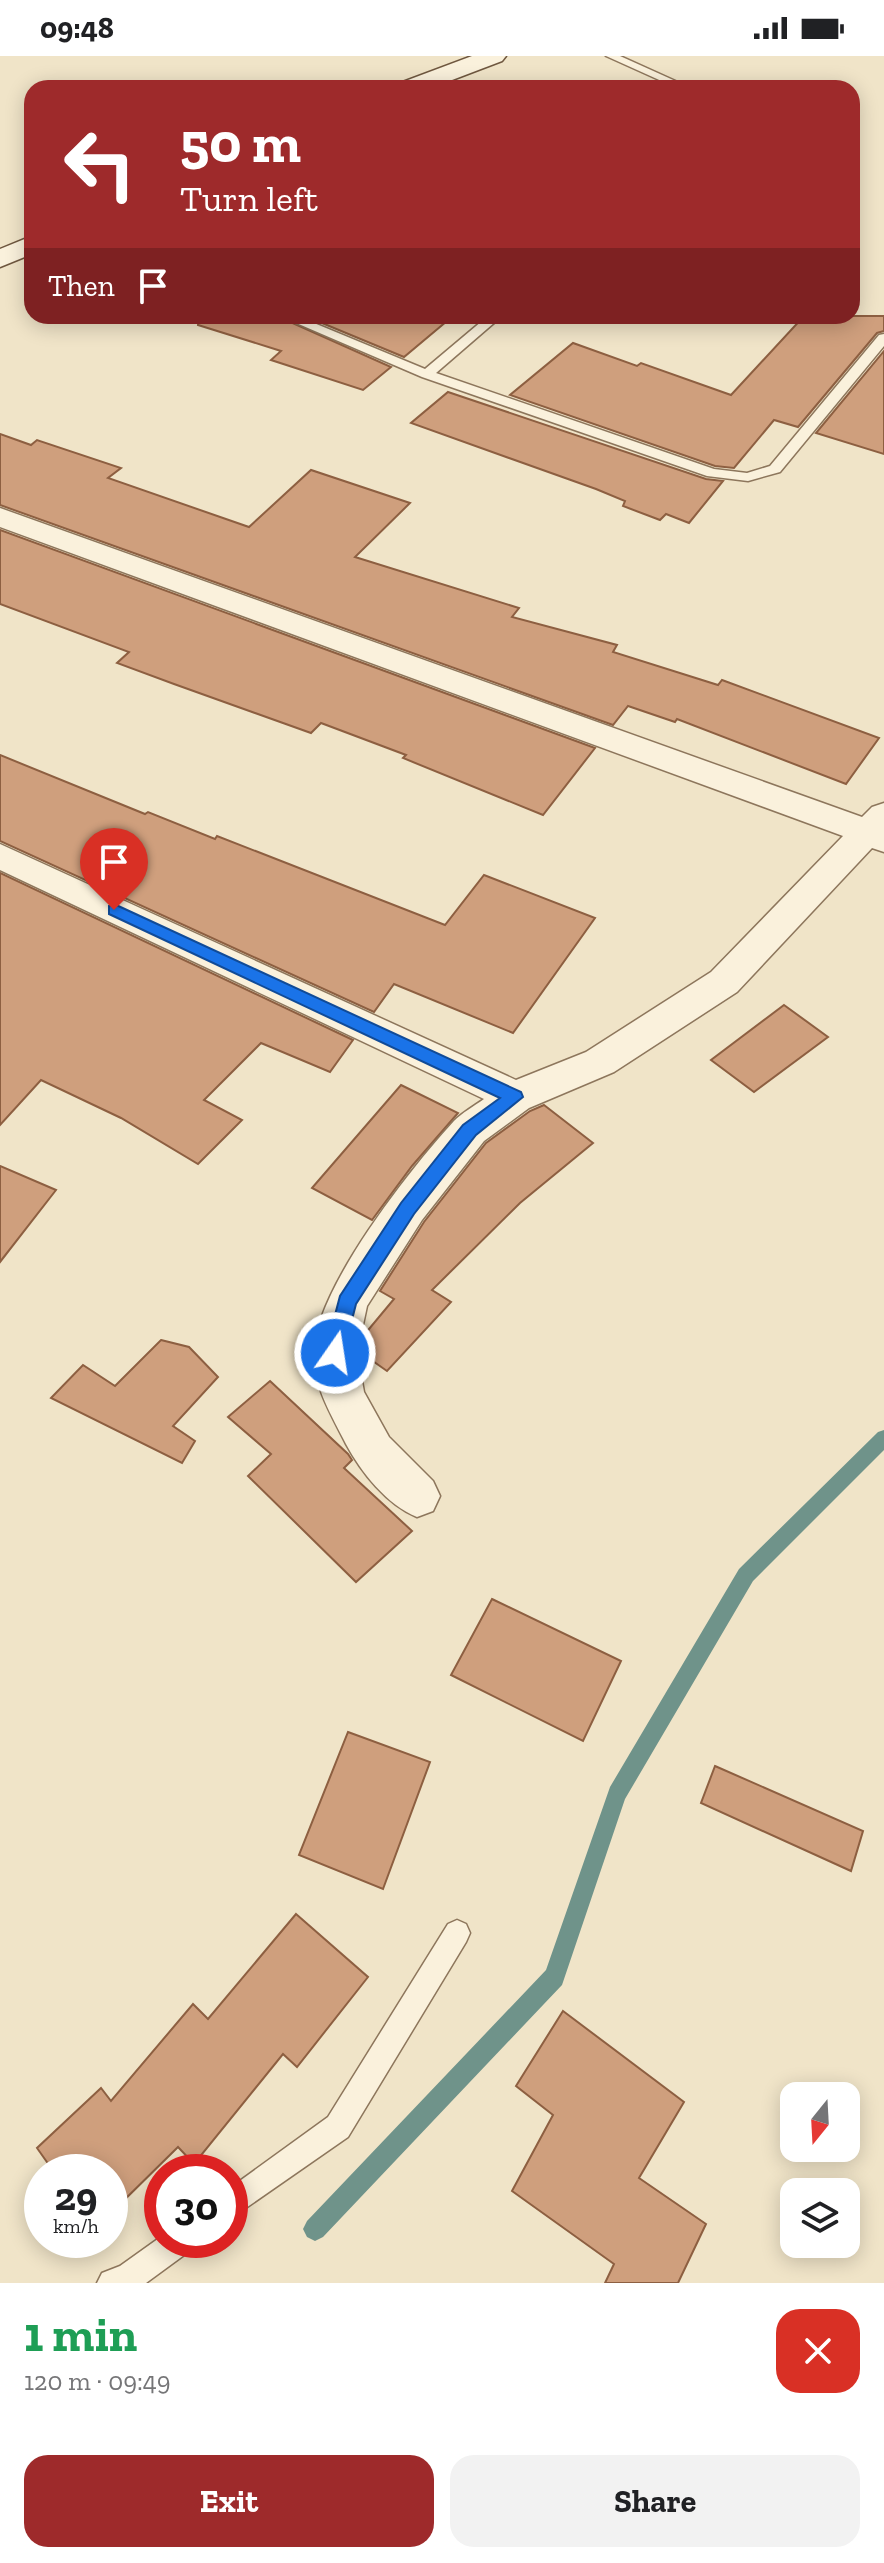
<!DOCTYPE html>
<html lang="en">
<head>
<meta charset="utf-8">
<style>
  :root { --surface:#fff; --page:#f2f2f2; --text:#202124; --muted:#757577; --accent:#9e2a2b }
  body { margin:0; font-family:"Zilla Slab",serif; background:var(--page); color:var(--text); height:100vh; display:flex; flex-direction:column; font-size:30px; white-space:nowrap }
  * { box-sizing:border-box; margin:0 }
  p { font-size:26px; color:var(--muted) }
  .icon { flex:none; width:44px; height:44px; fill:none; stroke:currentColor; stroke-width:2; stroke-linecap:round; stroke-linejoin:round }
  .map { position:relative; height:2227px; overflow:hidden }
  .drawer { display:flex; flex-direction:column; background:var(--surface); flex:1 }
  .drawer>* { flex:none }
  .guide { position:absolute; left:24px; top:24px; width:836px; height:244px; border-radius:24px; box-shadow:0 4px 20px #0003; background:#9e2a2b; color:#fff; overflow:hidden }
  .needle { width:52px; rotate:198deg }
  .controls { position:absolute; left:780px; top:2026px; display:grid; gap:16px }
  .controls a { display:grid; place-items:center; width:80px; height:80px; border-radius:16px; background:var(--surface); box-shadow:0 4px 20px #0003; font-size:40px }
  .speed { position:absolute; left:24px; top:2098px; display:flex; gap:16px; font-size:40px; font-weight:700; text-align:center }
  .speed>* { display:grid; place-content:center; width:104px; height:104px; border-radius:50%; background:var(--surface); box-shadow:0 4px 20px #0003; line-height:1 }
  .speed small { font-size:20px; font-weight:400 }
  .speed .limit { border:12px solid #d22; background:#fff; color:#111 }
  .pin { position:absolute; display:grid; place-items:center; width:68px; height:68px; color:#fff; margin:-82px -34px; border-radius:50% 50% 50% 0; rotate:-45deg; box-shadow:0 0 8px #0007 }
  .pin .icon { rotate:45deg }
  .me { position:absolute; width:88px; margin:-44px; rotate:13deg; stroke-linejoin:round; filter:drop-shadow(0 0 6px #0008) }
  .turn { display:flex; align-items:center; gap:28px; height:168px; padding:0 24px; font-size:36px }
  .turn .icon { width:104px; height:104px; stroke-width:2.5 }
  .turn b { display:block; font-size:56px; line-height:68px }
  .then { display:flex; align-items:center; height:76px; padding:0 24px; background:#0003; gap:16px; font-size:30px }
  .round { display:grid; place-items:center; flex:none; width:84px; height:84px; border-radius:24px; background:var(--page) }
  .headline { display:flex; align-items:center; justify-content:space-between; height:136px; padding:0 24px }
  h1 { font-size:48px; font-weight:700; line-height:60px; color:#1e9e55 }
  .primary-button { display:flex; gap:16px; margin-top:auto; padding:16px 24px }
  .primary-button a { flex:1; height:92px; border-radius:24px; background:var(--accent); color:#fff; font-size:32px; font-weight:700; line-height:92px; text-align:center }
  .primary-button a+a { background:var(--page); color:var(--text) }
  .status { display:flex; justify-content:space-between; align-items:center; height:56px; padding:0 40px; background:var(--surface); direction:ltr }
  .status svg { height:22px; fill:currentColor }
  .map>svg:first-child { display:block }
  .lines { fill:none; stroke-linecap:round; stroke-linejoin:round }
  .stream { fill:#6f938a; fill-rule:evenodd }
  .building { fill:#cf9f7d; stroke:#8d5f41; stroke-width:2 }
  .lane-casing { stroke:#8d765c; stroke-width:3 }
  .street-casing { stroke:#8d765c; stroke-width:3 }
  .secondary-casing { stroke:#6f573f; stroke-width:3 }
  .lane { fill:#faf1dc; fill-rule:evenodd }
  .street { fill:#faf1dc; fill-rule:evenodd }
  .secondary { fill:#faf1dc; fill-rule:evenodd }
  .route { fill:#1a73e8; stroke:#114b97; stroke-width:2 }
</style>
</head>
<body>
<div class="status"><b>09:48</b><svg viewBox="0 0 49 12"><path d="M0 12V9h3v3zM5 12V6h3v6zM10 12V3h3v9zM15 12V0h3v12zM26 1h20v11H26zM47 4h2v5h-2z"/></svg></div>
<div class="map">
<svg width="884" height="2227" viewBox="0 0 884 2227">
  <rect width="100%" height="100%" fill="#f0e4c8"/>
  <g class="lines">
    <polygon class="stream" points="884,1374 884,1394 753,1525 625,1743 562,1929 323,2181 315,2185 307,2181 303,2173 307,2165 546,1914 610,1731 739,1513 878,1376"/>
  </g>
  <g class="building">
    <polygon points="199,260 277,260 391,311 363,334 271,304 281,295 198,269"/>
    <polygon points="305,260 453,260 404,301"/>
    <polygon points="804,260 884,260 884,275 877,277 798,371 774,364 734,412 715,410 510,339 573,287 637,310 641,307 731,339"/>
    <polygon points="884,295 884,398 816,377"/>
    <polygon points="448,336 706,423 723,425 689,467 666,458 660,464 623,450 625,445 596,433 411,367"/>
    <polygon points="0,378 31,389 37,384 121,412 108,422 249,471 311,414 410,447 355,501 519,552 512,561 617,589 613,596 718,629 722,624 879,682 846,728 677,663 675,666 628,650 613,669 0,449"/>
    <polygon points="0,474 595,692 543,759 403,702 406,699 321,667 311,677 174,628 117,607 129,596 0,548"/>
    <polygon points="0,699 145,758 148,756 215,783 217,780 445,869 484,819 595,862 513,977 394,928 374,956 0,785"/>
    <polygon points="0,817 353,984 330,1016 261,987 204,1044 242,1064 198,1108 121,1062 41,1024 0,1069"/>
    <polygon points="784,949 828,981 754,1036 711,1004"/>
    <polygon points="401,1029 458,1057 412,1110 372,1164 312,1132"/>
    <polygon points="544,1049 593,1087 520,1147 432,1234 451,1246 387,1315 360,1296 364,1279 394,1243 380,1235 424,1166 486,1087 530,1055"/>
    <polygon points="0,1110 56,1134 0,1206"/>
    <polygon points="161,1284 189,1291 218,1321 173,1370 195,1385 182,1407 51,1342 83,1309 115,1330"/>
    <polygon points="270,1325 348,1398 352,1404 344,1412 412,1475 356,1526 248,1420 271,1398 228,1361"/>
    <polygon points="492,1543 621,1605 583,1685 451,1619"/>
    <polygon points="348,1676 430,1706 383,1833 299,1799"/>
    <polygon points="715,1710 863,1775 851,1815 701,1747"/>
    <polygon points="296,1858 368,1921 297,2011 283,1998 194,2108 178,2091 110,2158 110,2116 54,2116 37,2092 101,2032 111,2045 193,1948 208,1963"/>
    <polygon points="563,1955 684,2046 639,2122 706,2168 678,2227 605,2227 614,2208 512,2135 553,2059 516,2030"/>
  </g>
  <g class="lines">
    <defs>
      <g id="lane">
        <polygon points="606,0 620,0 691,32 677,32"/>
        <polygon points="280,260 297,260 425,313 488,260 502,260 436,317 714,413 747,417 770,410 879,279 884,278 884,290 780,416 748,425 707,420 422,321"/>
        <polygon points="457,1864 466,1868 470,1877 466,1886 348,2081 230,2163 230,2132 328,2061 448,1868"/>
        <polygon points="162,2180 162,2184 195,2184 191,2194 146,2227 97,2227 102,2217 120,2210"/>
      </g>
      <path id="street" d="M0 452 862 761 872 751 884 747V796L872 792 737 936 614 1016 529 1052 484 1085 422 1164 367 1250 357 1297 364 1336 389 1381 433 1425 440 1440 433 1455 417 1461C387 1449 361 1416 346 1388 332 1360 313 1330 314 1297 315 1233 411 1112 454 1065 462 1057 474 1050 484 1043L0 814V788L516 1024 586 996 711 916 843 780 0 471Z"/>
      <g id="secondary">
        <polygon points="472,0 506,0 502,5 431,32 397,32 400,27"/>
        <polygon points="32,180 32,198 0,211 0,193"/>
      </g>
    </defs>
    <use href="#lane" class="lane-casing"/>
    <use href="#street" class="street-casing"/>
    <use href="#secondary" class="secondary-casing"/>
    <use href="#lane" class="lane"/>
    <use href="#street" class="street"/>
    <use href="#secondary" class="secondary"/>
  </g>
  <polygon class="route" points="114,848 521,1036 523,1041 476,1079 414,1158 356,1248 342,1303 335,1306 328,1303 325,1297 340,1240 401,1147 463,1069 500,1042 109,858 109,850"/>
</svg>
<div class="controls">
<a><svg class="needle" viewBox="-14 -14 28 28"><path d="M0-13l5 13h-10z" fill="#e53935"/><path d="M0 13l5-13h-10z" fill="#757577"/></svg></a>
<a><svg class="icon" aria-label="layers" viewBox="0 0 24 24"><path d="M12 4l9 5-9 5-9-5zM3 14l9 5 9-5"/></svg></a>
</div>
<div class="speed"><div>29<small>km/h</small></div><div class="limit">30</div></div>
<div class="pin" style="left:114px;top:854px;background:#d93025"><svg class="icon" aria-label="arrive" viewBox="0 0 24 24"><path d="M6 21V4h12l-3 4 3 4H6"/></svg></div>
<svg class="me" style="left:335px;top:1297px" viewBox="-20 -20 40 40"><circle r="17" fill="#1a73e8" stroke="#fff" stroke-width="3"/><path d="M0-11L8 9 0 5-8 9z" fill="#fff"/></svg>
<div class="guide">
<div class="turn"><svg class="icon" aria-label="left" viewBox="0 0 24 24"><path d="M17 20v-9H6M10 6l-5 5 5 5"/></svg><div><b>50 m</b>Turn left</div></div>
<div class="then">Then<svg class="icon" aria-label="arrive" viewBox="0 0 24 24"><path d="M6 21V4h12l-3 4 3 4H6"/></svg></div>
</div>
</div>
<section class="drawer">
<div class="headline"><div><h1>1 min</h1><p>120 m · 09:49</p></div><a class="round" style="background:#d93025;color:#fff"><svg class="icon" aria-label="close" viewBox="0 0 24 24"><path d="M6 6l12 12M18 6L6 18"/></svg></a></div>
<div class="primary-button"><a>Exit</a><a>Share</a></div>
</section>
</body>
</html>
